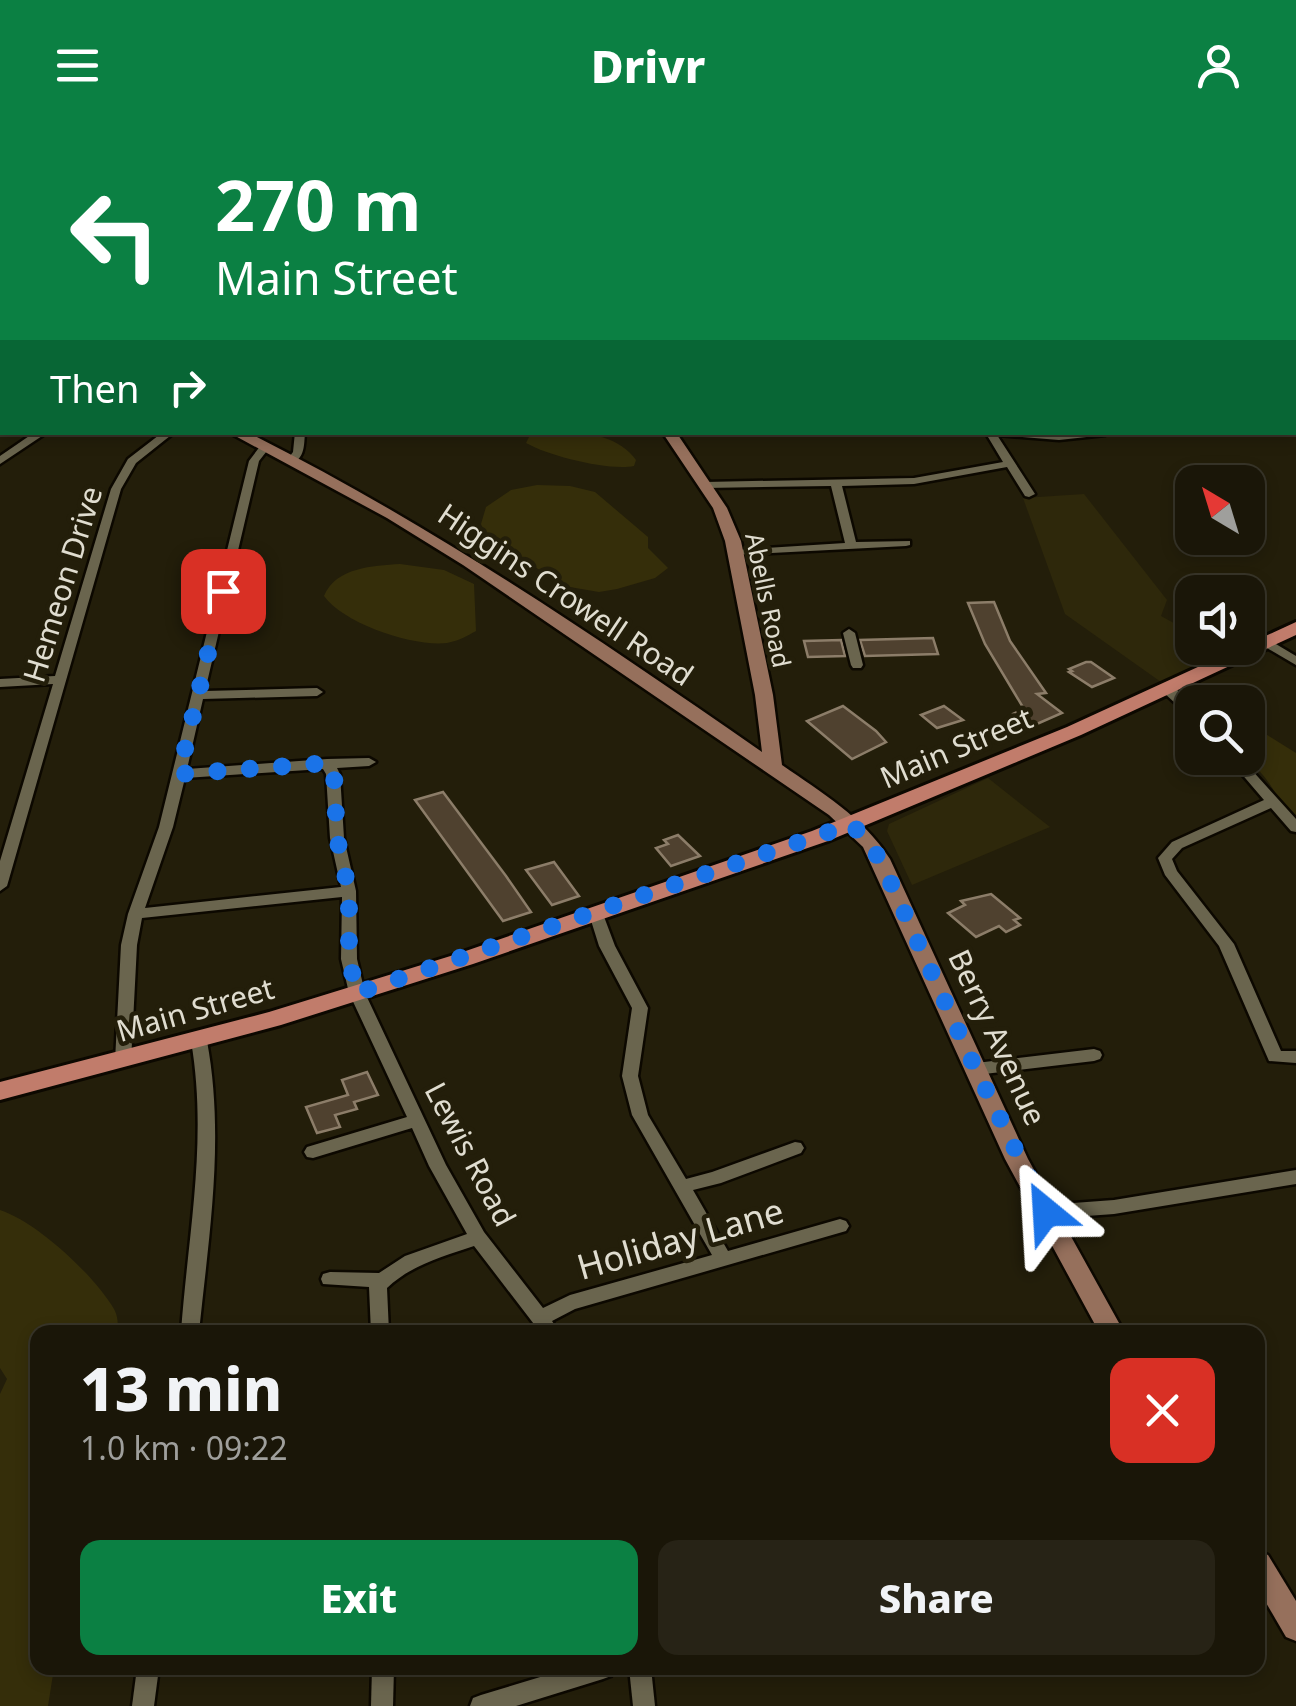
<!DOCTYPE html>
<html lang="en">
<head>
<meta charset="utf-8">
<style>
  :root { --surface:#1a1608; --page:#272316; --text:#f1f3f6; --muted:#9f9f9c; --line:#383529; --accent:#0b8043 }
  body { margin:0; font-family:"Noto Sans",sans-serif; background:var(--page); color:var(--text); height:100vh; display:flex; flex-direction:column; font-size:38px; white-space:nowrap }
  * { box-sizing:border-box; margin:0 }
  p { font-size:32px; color:var(--muted) }
  .icon { flex:none; width:55px; height:55px; fill:none; stroke:currentColor; stroke-width:2; stroke-linecap:round; stroke-linejoin:round }
  .map { position:relative; flex:1; overflow:hidden }
  .panel { position:absolute; left:30px; top:1195px; width:1235px; height:350px; display:flex; flex-direction:column; background:var(--surface); border-radius:20px; box-shadow:0 5px 15px #0003,0 0 0 2px var(--line) }
  .panel>* { flex:none }
  .top-card { position:absolute; left:0px; top:0px; width:1298px; height:305px; box-shadow:0 5px 15px #0003,0 0 0 2px var(--line); background:#0b8043; color:#fff; overflow:hidden }
  .needle { width:65px; rotate:322deg }
  .tools { position:absolute; left:1175px; top:335px; display:grid; gap:20px }
  .tools a { display:grid; place-items:center; width:90px; height:90px; border-radius:20px; background:var(--surface); box-shadow:0 5px 15px #0003,0 0 0 2px var(--line); font-size:50px }
  .pin { position:absolute; display:grid; place-items:center; width:85px; height:85px; color:#fff; margin:-42px; border-radius:20px; box-shadow:0 5px 15px #0006 }
  .me { position:absolute; width:110px; margin:-55px; rotate:333deg; stroke-linejoin:round; filter:drop-shadow(0 0 8px #0008) }
  .turn { display:flex; align-items:center; gap:35px; height:210px; padding:0 50px; font-size:45px }
  .turn .icon { width:130px; height:130px; stroke-width:2.5 }
  .turn b { display:block; font-size:70px; line-height:85px }
  .then { display:flex; align-items:center; height:95px; padding:0 50px; background:#0003; gap:20px; font-size:38px }
  .round { display:grid; place-items:center; flex:none; width:105px; height:105px; border-radius:20px; background:var(--page) }
  .overview { display:flex; align-items:center; justify-content:space-between; height:170px; padding:0 50px }
  h1 { font-size:60px; font-weight:800; line-height:75px }
  .cta { display:flex; gap:20px; margin-top:auto; padding:20px 50px }
  .cta a { flex:1; height:115px; border-radius:20px; background:var(--accent); color:#fff; font-size:40px; font-weight:800; line-height:115px; text-align:center }
  .cta a+a { background:var(--page); color:var(--text) }
  header { display:flex; justify-content:space-between; align-items:center; height:130px; padding:0 50px; background:var(--accent); color:#fff; font-size:45px; font-weight:800 }
  .map>svg:first-child { display:block }
  .built { fill:#2e280b }
  .green { fill:#352e0a }
  .building { fill:#4f412f; stroke:#8c7d69; stroke-width:2.5 }
  .lines { fill:none; stroke-linecap:round; stroke-linejoin:round }
  .street-casing { stroke:#0c0800; stroke-width:5 }
  .secondary-casing { stroke:#0c0800; stroke-width:5 }
  .primary-casing { stroke:#0c0800; stroke-width:6 }
  .street { fill:#6a654e; fill-rule:evenodd }
  .secondary { fill:#96705c; fill-rule:evenodd }
  .primary { fill:#c17c6b; fill-rule:evenodd }
  .route { stroke:#1a73e8; stroke-width:18; stroke-dasharray:0 32.4 }
  .labels { text-anchor:middle; dominant-baseline:central; stroke-width:9; stroke-linejoin:round; paint-order:stroke }
  .far-street-label { font-size:25px; fill:#e0ddd0; stroke:#231e0a }
  .street-label { font-size:30px; fill:#e0ddd0; stroke:#231e0a }
  .near-street-label { font-size:35px; fill:#e0ddd0; stroke:#231e0a }
</style>
</head>
<body>
<header><svg class="icon" aria-label="menu" viewBox="0 0 24 24"><path d="M4 6h16M4 12h16M4 18h16"/></svg>Drivr<svg class="icon" aria-label="person" viewBox="0 0 24 24"><circle cx="12" cy="8" r="4"/><path d="M4 21q1-7 8-7t8 7"/></svg></header>
<div class="map">
<svg width="1296" height="1576" viewBox="0 0 1296 1576">
  <rect width="100%" height="100%" fill="#231e0a"/>
  <g class="built">
    <polygon points="1084,364 1167,470 1161,486 1192,503 1192,518 1224,521 1161,552 1065,484 1023,368"/>
    <polygon points="988,648 1050,697 912,755 887,701 889,694"/>
  </g>
  <g class="green">
    <path d="M539 303C574 301 615 301 636 330L634 336C608 341 549 326 526 313L530 305Z"/>
    <polygon points="537,355 570,356 595,362 648,407 648,418 668,438 655,448 617,459 599,462 564,456 485,404 481,394 486,377 511,360"/>
    <path d="M400 434 444 440 474 454 476 501C467 506 458 511 447 513 414 517 344 494 324 466 336 437 373 436 400 434Z"/>
    <path d="M1248 593 1296 623V693C1276 670 1269 641 1241 628H1248Z"/>
    <path d="M0 1080C37 1092 94 1145 114 1179 118 1186 118 1195 118 1202H38V1538H54L48 1576H0V1264L7 1249 0 1238Z"/>
  </g>
  <g class="building">
    <polygon points="994,472 1010,511 1046,563 1037,564 1062,583 1030,597 1014,587 1013,584 1024,579 985,514 968,473"/>
    <polygon points="933,508 938,524 865,526 860,510"/>
    <polygon points="841,510 845,526 808,527 804,511"/>
    <polygon points="1086,532 1091,532 1114,548 1092,557 1069,542 1072,541 1069,539"/>
    <polygon points="843,576 876,601 886,612 852,629 807,591"/>
    <polygon points="944,576 963,590 937,598 921,585"/>
    <polygon points="443,662 506,746 531,782 503,791 415,670"/>
    <polygon points="678,705 700,726 671,736 656,718 668,714 664,710"/>
    <polygon points="554,732 579,766 552,775 526,740"/>
    <polygon points="991,764 1020,788 1014,790 1020,795 1006,802 999,796 976,807 948,783 965,775 961,771"/>
    <polygon points="367,942 378,965 354,972 357,979 335,985 340,997 317,1003 306,977 348,965 342,950"/>
  </g>
  <g class="lines">
    <defs>
      <g id="street">
        <polygon points="634,0 645,0 647,2 638,2"/>
        <polygon points="898,0 908,0 910,2 901,2"/>
        <polygon points="1261,0 1269,0 1270,2 1263,2"/>
        <rect x="1295" y="10" width="1" height="4"/>
        <rect x="1295" y="41" width="1" height="4"/>
        <rect x="1295" y="65" width="1" height="6"/>
        <rect x="1295" y="103" width="1" height="6"/>
        <rect x="1295" y="142" width="1" height="6"/>
        <rect x="1295" y="240" width="1" height="6"/>
        <polygon points="0,260 2,260 2,266 0,267"/>
        <polygon points="35,302 48,302 0,334 0,326"/>
        <polygon points="163,302 175,302 136,333 121,359 7,756 0,761 0,731 53,554 0,557 0,549 55,546 111,359 128,329"/>
        <path d="M295 302H305C304 315 305 328 292 333L287 330 293 322Z"/>
        <polygon points="985,302 1110,302 1105,305 1059,310 997,305 1035,364 1029,367 1025,366 1007,337 914,354 842,356 856,412 910,411 910,415 906,416 732,425 732,421 736,420 845,413 831,356 705,358 700,355 705,352 914,348 1003,332"/>
        <path d="M265 314 270 317 259 331 205 561 317 558 323 562 317 566 203 569 187 639 327 629 369 628 376 632 369 636 337 638 340 644 344 708 356 761 357 829 365 863 446 1035 484 1102 543 1178 570 1165 712 1125 632 985 622 946 632 878 599 816 589 784 596 779 603 784 615 816 648 878 638 946 648 985 686 1049 712 1042 795 1012 801 1013 804 1018 801 1023 721 1053 693 1060 728 1121 840 1089 846 1091 849 1096 846 1101 575 1179 552 1191 559 1202H540L474 1116C444 1126 411 1135 387 1158L389 1202H371L369 1157 323 1154 321 1149 323 1144 330 1142 379 1143 405 1126 467 1104 429 1036 412 998 313 1028 307 1027 304 1022 307 1017 407 987 349 863 341 829 342 767 142 788 137 815 131 931 129 935H117L115 931 121 815 128 784 159 697 249 331 261 315ZM323 639 326 644 330 708 341 757 145 778 173 697 185 648Z"/>
        <polygon points="849,499 855,503 863,535 861,538 853,538 851,535 843,503"/>
        <polygon points="1266,508 1296,526 1296,535 1262,515 1262,509"/>
        <polygon points="1168,555 1173,556 1192,574 1192,585 1187,584 1163,562 1162,559"/>
        <polygon points="1228,628 1241,628 1296,689 1296,702 1291,701 1271,678 1182,718 1172,729 1177,741 1234,814 1281,921 1296,921 1296,933 1269,931 1219,816 1165,745 1158,728 1172,712 1264,670"/>
        <path d="M199 905 205 907 207 911C225 1008 209 1105 199 1202H181C188 1104 208 1010 191 911L193 907Z"/>
        <polygon points="1094,919 1100,921 1102,925 1100,929 1094,931 976,945 970,943 968,939 970,935 976,933"/>
        <polygon points="1296,1040 1296,1054 1114,1084 1046,1089 1040,1087 1037,1082 1040,1077 1046,1075 1114,1070"/>
        <polygon points="137,1538 159,1538 154,1576 132,1576"/>
        <polygon points="372,1538 394,1538 393,1576 371,1576"/>
        <polygon points="570,1538 614,1538 611,1546 603,1549 516,1576 470,1576 473,1568 481,1565"/>
        <polygon points="629,1538 651,1538 655,1576 633,1576"/>
      </g>
      <g id="secondary">
        <polygon points="990,0 1003,0 1004,2 992,2"/>
        <rect x="0" y="57" width="2" height="6"/>
        <rect x="1295" y="167" width="1" height="8"/>
        <polygon points="0,206 2,207 2,215 0,214"/>
        <path d="M228 302H247C429 393 595 506 762 622L755 565 725 411 713 378 662 302H676L727 378 741 411 773 565 782 635C822 663 863 687 890 729L1028 1029 1124 1202H1099L1005 1029 863 717 829 685 463 435 387 388Z"/>
        <polygon points="1258,1421 1268,1425 1296,1471 1296,1511 1286,1507 1258,1459"/>
      </g>
      <polygon id="primary" points="1296,492 1296,505 1081,605 828,711 473,834 281,895 0,970 0,952 269,882 457,824 812,701 1067,597"/>
    </defs>
    <use href="#street" class="street-casing"/>
    <use href="#secondary" class="secondary-casing"/>
    <use href="#primary" class="primary-casing"/>
    <use href="#street" class="street"/>
    <use href="#secondary" class="secondary"/>
    <use href="#primary" class="primary"/>
  </g>
  <g class="lines">
    <polyline class="route" points="223,461 179,644 328,633 334,644 337,708 349,762 349,829 357,863 852,694 880,729 971,929 1046,1082"/>
  </g>
  <g class="labels">
    <g class="far-street-label">
      <text transform="translate(769 470) rotate(78)">Abells Road</text>
    </g>
    <g class="street-label">
      <text transform="translate(62 454) rotate(-73)">Hemeon Drive</text>
      <text transform="translate(566 464) rotate(34)">Higgins Crowell Road</text>
      <text transform="translate(956 617) rotate(-23)">Main Street</text>
      <text transform="translate(195 879) rotate(-16)">Main Street</text>
      <text transform="translate(998 907) rotate(65)">Berry Avenue</text>
      <text transform="translate(471 1024) rotate(62)">Lewis Road</text>
    </g>
    <g class="near-street-label">
      <text transform="translate(680 1108) rotate(-16)">Holiday Lane</text>
    </g>
  </g>
</svg>
<div class="tools">
<a><svg class="needle" viewBox="-14 -14 28 28"><path d="M0-13l5 13h-10z" fill="#e53935"/><path d="M0 13l5-13h-10z" fill="#9f9f9c"/></svg></a>
<a><svg class="icon" aria-label="sound" viewBox="0 0 24 24"><path d="M4 9h4l5-4v14l-5-4H4zM17 9q2 3 0 6"/></svg></a>
<a><svg class="icon" aria-label="search" viewBox="0 0 24 24"><circle cx="10" cy="10" r="6"/><path d="M15 15l6 6"/></svg></a>
</div>
<div class="pin" style="left:223px;top:461px;background:#d93025"><svg class="icon" aria-label="arrive" viewBox="0 0 24 24"><path d="M6 21V4h12l-3 4 3 4H6"/></svg></div>
<svg class="me" style="left:1046px;top:1082px" viewBox="-20 -20 40 40"><path d="M0-17L14 15 0 8-14 15z" fill="#1a73e8" stroke="#fff" stroke-width="4"/></svg>
<div class="top-card">
<div class="turn"><svg class="icon" aria-label="left" viewBox="0 0 24 24"><path d="M17 20v-9H6M10 6l-5 5 5 5"/></svg><div><b>270 m</b>Main Street</div></div>
<div class="then">Then<svg class="icon" aria-label="right" viewBox="0 0 24 24"><path d="M7 20v-9h11M14 6l5 5-5 5"/></svg></div>
</div>
<section class="panel">
<div class="overview"><div><h1>13 min</h1><p>1.0 km · 09:22</p></div><a class="round" style="background:#d93025;color:#fff"><svg class="icon" aria-label="close" viewBox="0 0 24 24"><path d="M6 6l12 12M18 6L6 18"/></svg></a></div>
<div class="cta"><a>Exit</a><a>Share</a></div>
</section>
</div>
</body>
</html>
